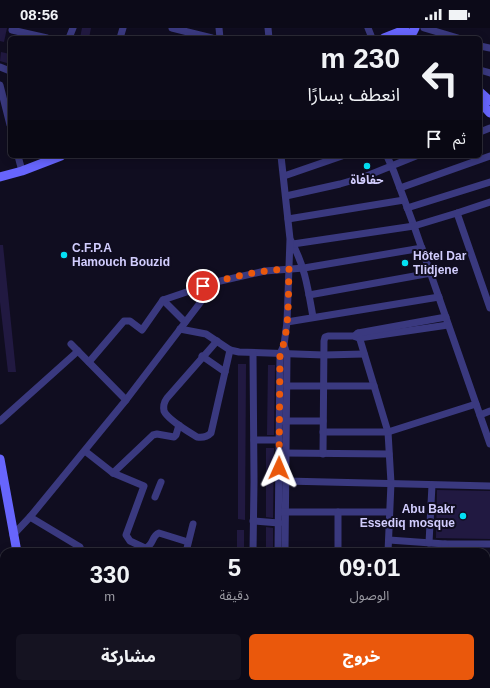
<!DOCTYPE html>
<html lang="ar">
<head>
<meta charset="utf-8">
<style>
  :root { --surface:#0c0a18; --page:#151321; --text:#f1f3f6; --muted:#9a9aa2; --line:#2c2b37; --accent:#ea580c }
  body { margin:0; font-family:Helvetica,"Noto Sans Arabic",sans-serif; background:var(--page); color:var(--text); direction:rtl; height:100vh; display:flex; flex-direction:column; font-size:15px; white-space:nowrap }
  * { box-sizing:border-box; margin:0 }
  p { font-size:13px; color:var(--muted) }
  .icon { flex:none; width:22px; height:22px; fill:none; stroke:currentColor; stroke-width:2; stroke-linecap:round; stroke-linejoin:round }
  .map { position:relative; flex:1; overflow:hidden; direction:ltr }
  .details { position:absolute; left:0px; top:520px; width:490px; height:140px; display:flex; flex-direction:column; background:var(--surface); border-radius:12px 12px 0 0; box-shadow:0 2px 10px #0003,0 0 0 1px var(--line); direction:rtl }
  .details>* { flex:none }
  .banner { position:absolute; left:8px; top:8px; width:474px; height:122px; border-radius:6px; box-shadow:0 2px 10px #0003,0 0 0 1px var(--line); direction:rtl; background:#0c0a18; color:var(--text); overflow:hidden }
  .pin { position:absolute; display:grid; place-items:center; width:34px; height:34px; color:#fff; margin:-17px; border:2px solid #fff; border-radius:50%; box-shadow:0 1px 4px #0007 }
  .me { position:absolute; width:44px; margin:-22px; rotate:1deg; stroke-linejoin:round; filter:drop-shadow(0 0 3px #0008) }
  .turn { display:flex; align-items:center; gap:14px; height:84px; padding:0 16px; font-size:18px }
  .turn .icon { width:52px; height:52px; stroke-width:2.5 }
  .turn b { display:block; font-size:28px; line-height:34px }
  .then { display:flex; align-items:center; height:38px; padding:0 16px; background:#0003; gap:8px; font-size:15px }
  .eta { display:flex; justify-content:space-evenly; align-items:center; height:68px; text-align:center }
  .eta b { font-size:24px; font-weight:800; line-height:28px }
  .primary-button { display:flex; gap:8px; margin-top:auto; padding:8px 16px }
  .primary-button a { flex:1; height:46px; border-radius:6px; background:var(--accent); color:#fff; font-size:16px; font-weight:800; line-height:46px; text-align:center }
  .primary-button a+a { background:var(--page); color:var(--text) }
  .status { display:flex; justify-content:space-between; align-items:center; height:28px; padding:0 20px; background:var(--surface); direction:ltr }
  .status svg { height:11px; fill:currentColor }
  .map>svg:first-child { display:block }
  .building { fill:#211941 }
  .lines { fill:none; stroke-linecap:round; stroke-linejoin:round }
  .street { stroke:#3a397f; stroke-width:7 }
  .secondary { stroke:#6765fd; stroke-width:9 }
  .route { stroke:#ea580c; stroke-width:7; stroke-dasharray:0 12.6 }
  .poi-dot { fill:#03e0f4; stroke:#100d20; stroke-width:1.5 }
  .labels { text-anchor:middle; dominant-baseline:central; stroke-width:4; stroke-linejoin:round; paint-order:stroke }
  .poi-label { font-size:12px; font-weight:bold; fill:#d2cdfe; stroke:#100d20; text-anchor:start }
</style>
</head>
<body>
<div class="status"><b>08:56</b><svg viewBox="0 0 49 12"><path d="M0 12V9h3v3zM5 12V6h3v6zM10 12V3h3v9zM15 12V0h3v12zM26 1h20v11H26zM47 4h2v5h-2z"/></svg></div>
<div class="map">
<svg width="490" height="660" viewBox="0 0 490 660">
  <rect width="100%" height="100%" fill="#100d20"/>
  <g class="building">
    <polygon points="0,0 7,0 4,14 0,13"/>
    <polygon points="82,0 91,0 89,10 80,10"/>
    <polygon points="1,24 10,26 10,36 0,33"/>
    <polygon points="0,217 3,217 16,344 8,344 0,274"/>
    <polygon points="238,336 246,336 245,492 238,491"/>
    <polygon points="268,337 275,337 274,407 267,407"/>
    <polygon points="266,420 274,420 273,490 266,489"/>
    <polygon points="437,462 490,463 490,511 436,510"/>
    <polygon points="266,499 273,500 273,524 266,524"/>
    <rect x="237" y="502" width="7" height="22"/>
  </g>
  <g class="lines">
    <g class="street">
      <polyline points="172,0 212,10"/>
      <polyline points="219,0 220,10"/>
      <polyline points="268,0 269,10"/>
      <polyline points="368,0 372,10"/>
      <polyline points="424,0 458,10"/>
      <polyline points="12,2 47,10"/>
      <polyline points="69,10 73,0"/>
      <polyline points="120,10 123,0"/>
      <polyline points="480,18 490,20"/>
      <polyline points="0,39 10,43"/>
      <polyline points="480,42 490,45"/>
      <polyline points="0,57 10,97"/>
      <polyline points="480,104 490,100"/>
      <polyline points="18,128 22,143"/>
      <polyline points="387,128 394,144 414,198 490,416"/>
      <polyline points="284,148 342,128"/>
      <polyline points="400,160 490,128"/>
      <polyline points="286,168 340,156 364,149 416,128"/>
      <polyline points="407,180 490,154"/>
      <polyline points="457,185 490,280"/>
      <polyline points="288,191 404,172"/>
      <path d="M291 213C305 238 308 261 313 289"/>
      <polyline points="293,216 414,198 457,185 490,174"/>
      <polyline points="309,267 431,245"/>
      <polyline points="163,272 185,294"/>
      <polyline points="287,294 439,269"/>
      <polyline points="180,301 206,306 230,322 239,324 324,327 364,326"/>
      <polyline points="358,305 388,404 391,455 388,524"/>
      <polyline points="356,309 359,310 448,297"/>
      <path d="M217 313 167 370C164 374 163 378 164 383 168 392 189 404 197 409 203 410 207 409 211 405L230 322"/>
      <polyline points="71,316 126,372"/>
      <polyline points="284,317 287,326 285,524"/>
      <polyline points="202,328 225,344"/>
      <polyline points="89,334 124,293 130,293 142,302 163,272 216,254"/>
      <polyline points="287,358 374,358"/>
      <polyline points="480,387 490,383"/>
      <polyline points="0,393 78,323"/>
      <polyline points="282,393 323,393"/>
      <polyline points="323,404 388,404 476,376"/>
      <polyline points="254,412 279,412"/>
      <path d="M85 423 113 445 144 458 126 507 130 513 145 520C154 518 151 508 159 505L188 514"/>
      <polyline points="284,425 389,426"/>
      <polyline points="323,426 324,313 325,309 328,308 354,308 358,305 446,289"/>
      <polyline points="113,445 153,407 157,406 174,409 176,407 179,397"/>
      <polyline points="286,453 490,458"/>
      <polyline points="155,469 161,454"/>
      <polyline points="281,484 389,484"/>
      <polyline points="253,493 279,495"/>
      <polyline points="13,507 30,489"/>
      <polyline points="389,512 445,516 490,516"/>
      <polyline points="429,515 432,457"/>
      <polyline points="82,524 80,519 30,489 126,372 216,254 265,243 304,240 422,220"/>
      <polyline points="186,524 193,496"/>
      <polyline points="253,524 254,454 253,325"/>
      <polyline points="278,524 280,326 284,317 287,294 290,211 281,128"/>
      <polyline points="338,524 338,484"/>
      <polyline points="445,524 445,516"/>
      <polyline points="486,570 490,570"/>
      <polyline points="486,628 490,628"/>
      <polyline points="155,656 156,660"/>
      <polyline points="386,656 386,660"/>
      <polyline points="283,660 283,656"/>
    </g>
    <g class="secondary">
      <polyline points="404,0 405,3 410,6 413,4 415,0"/>
      <polyline points="384,10 404,2"/>
      <polyline points="480,64 490,73"/>
      <polyline points="480,74 490,85"/>
      <polyline points="0,149 22,143 61,128"/>
      <polyline points="0,431 17,524"/>
      <polyline points="47,656 48,660"/>
    </g>
  </g>
  <g class="lines">
    <path class="route" d="M203 258C230 249 260 242 289 241 288 265 290 304 280 326L279 440"/>
  </g>
  <g class="poi-dot">
    <circle cx="367" cy="138" r="4"/>
    <circle cx="64" cy="227" r="4"/>
    <circle cx="405" cy="235" r="4"/>
    <circle cx="463" cy="488" r="4"/>
  </g>
  <g class="labels">
    <g class="poi-label">
      <text x="367" y="152" text-anchor="middle">حفافاة</text>
      <text x="72" y="220">C.F.P.A<tspan x="72" dy="14">Hamouch Bouzid</tspan></text>
      <text x="413" y="228">Hôtel Dar<tspan x="413" dy="14">Tlidjene</tspan></text>
      <text x="455" y="481" text-anchor="end">Abu Bakr<tspan x="455" dy="14">Essediq mosque</tspan></text>
    </g>
  </g>
</svg>
<div class="pin" style="left:203px;top:258px;background:#d93025"><svg class="icon" aria-label="arrive" viewBox="0 0 24 24"><path d="M6 21V4h12l-3 4 3 4H6"/></svg></div>
<svg class="me" style="left:279px;top:440px" viewBox="-20 -20 40 40"><path d="M0-17L14 15 0 8-14 15z" fill="#ea580c" stroke="#fff" stroke-width="4"/></svg>
<div class="banner">
<div class="turn"><svg class="icon" aria-label="left" viewBox="0 0 24 24"><path d="M17 20v-9H6M10 6l-5 5 5 5"/></svg><div><b>230 m</b>انعطف يسارًا</div></div>
<div class="then">ثم<svg class="icon" aria-label="arrive" viewBox="0 0 24 24"><path d="M6 21V4h12l-3 4 3 4H6"/></svg></div>
</div>
<section class="details">
<div class="eta">
<div><b>09:01</b><p>الوصول</p></div>
<div><b>5</b><p>دقيقة</p></div>
<div><b>330</b><p>m</p></div>
</div>
<div class="primary-button"><a>خروج</a><a>مشاركة</a></div>
</section>
</div>
</body>
</html>
